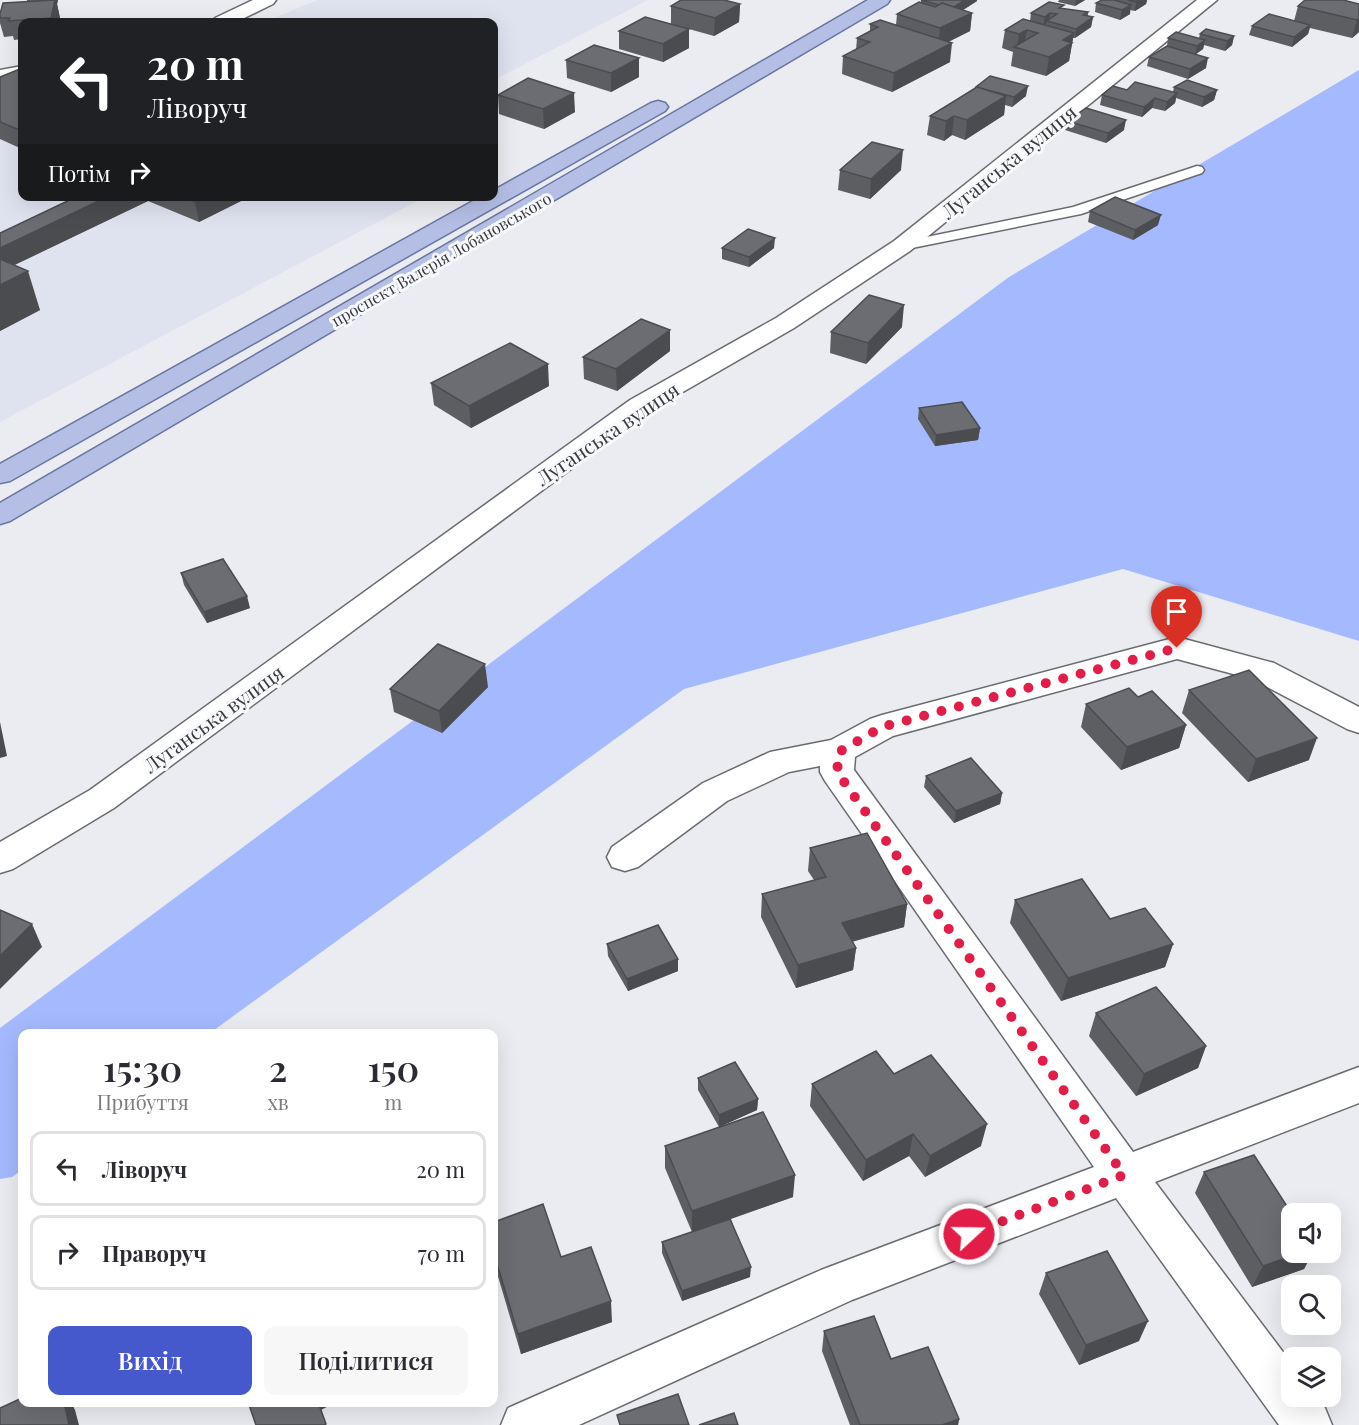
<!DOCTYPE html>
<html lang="uk">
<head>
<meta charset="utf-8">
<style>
  :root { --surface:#fff; --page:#f7f7f7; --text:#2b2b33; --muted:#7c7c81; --line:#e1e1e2; --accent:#4558cc }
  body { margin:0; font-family:"Playfair Display",serif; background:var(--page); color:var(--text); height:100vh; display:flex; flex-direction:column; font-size:22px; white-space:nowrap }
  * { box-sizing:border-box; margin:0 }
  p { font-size:20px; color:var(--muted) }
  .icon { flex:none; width:33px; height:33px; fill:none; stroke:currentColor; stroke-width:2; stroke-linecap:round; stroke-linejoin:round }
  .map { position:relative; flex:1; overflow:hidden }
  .details { position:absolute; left:18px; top:1029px; width:480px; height:378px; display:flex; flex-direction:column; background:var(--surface); border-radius:12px; box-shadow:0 6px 24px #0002 }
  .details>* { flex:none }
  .banner { position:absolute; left:18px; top:18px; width:480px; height:183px; border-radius:12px; box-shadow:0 6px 24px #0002; background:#202124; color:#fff; overflow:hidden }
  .fabs { position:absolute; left:1281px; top:1203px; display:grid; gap:12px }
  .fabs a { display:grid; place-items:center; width:60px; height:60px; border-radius:12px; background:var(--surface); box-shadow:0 6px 24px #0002; font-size:30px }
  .pin { position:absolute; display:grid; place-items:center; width:51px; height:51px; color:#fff; margin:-62px -26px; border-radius:50% 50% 50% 0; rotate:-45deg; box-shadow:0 0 6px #0007 }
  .pin .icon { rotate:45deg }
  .me { position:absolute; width:66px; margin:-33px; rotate:69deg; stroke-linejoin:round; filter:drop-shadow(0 0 4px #0008) }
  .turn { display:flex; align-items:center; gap:21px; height:126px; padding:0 30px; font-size:27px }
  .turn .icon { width:78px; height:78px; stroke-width:2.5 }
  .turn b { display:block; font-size:42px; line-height:51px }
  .then { display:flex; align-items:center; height:57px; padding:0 30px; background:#0003; gap:12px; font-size:22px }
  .eta { display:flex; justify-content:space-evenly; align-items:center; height:102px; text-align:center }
  .eta b { font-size:36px; font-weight:600; line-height:42px }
  .cta { display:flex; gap:12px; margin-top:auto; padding:12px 30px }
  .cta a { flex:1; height:69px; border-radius:12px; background:var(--accent); color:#fff; font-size:24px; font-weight:600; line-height:69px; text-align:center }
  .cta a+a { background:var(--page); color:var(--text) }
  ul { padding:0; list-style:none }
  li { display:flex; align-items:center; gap:18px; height:75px; margin:0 12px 9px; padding:0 18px; border:3px solid var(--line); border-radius:12px }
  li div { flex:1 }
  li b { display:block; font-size:22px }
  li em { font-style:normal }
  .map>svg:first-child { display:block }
  .built { fill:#dfe3f0 }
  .forest { fill:#a5b9fe }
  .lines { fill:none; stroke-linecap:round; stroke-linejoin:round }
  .lane-casing { stroke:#696b70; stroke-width:3 }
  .street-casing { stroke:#696b70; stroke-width:3 }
  .primary-casing { stroke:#6976a0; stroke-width:3 }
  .lane { fill:#fff; fill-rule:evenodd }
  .street { fill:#fff; fill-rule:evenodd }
  .primary { fill:#b5bfe6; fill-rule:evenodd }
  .wall { fill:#5c5e62 }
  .shaded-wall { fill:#4b4c50 }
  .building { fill:#6b6d72; stroke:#4b4c50; stroke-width:1.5 }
  .route { stroke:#e11d48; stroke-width:10; stroke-dasharray:0 18 }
  .labels { text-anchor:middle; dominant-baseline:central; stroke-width:6; stroke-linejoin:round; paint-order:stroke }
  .far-street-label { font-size:16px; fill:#3a3b3d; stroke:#f7f9ff }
  .street-label { font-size:20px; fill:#3a3b3d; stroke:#f7f9ff }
</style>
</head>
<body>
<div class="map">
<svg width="1359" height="1425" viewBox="0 0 1359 1425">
  <rect width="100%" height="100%" fill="#eaecf1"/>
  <g class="built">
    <polygon points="317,0 648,0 494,80 494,22 264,22"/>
    <polygon points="22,79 22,196 425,197 0,422 0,83"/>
  </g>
  <polygon class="forest" points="1359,70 1359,641 1123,569 684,689 210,1033 22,1034 22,1170 12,1177 0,1179 0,1028 1009,277"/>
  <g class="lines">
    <defs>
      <polygon id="lane" points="1197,166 1202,167 1204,170 1202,173 1081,214 902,250 895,246 902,242 1073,207"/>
      <g id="street">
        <polygon points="253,0 276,0 273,4 236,22 213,22 215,18"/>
        <polygon points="1197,0 1217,0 910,251 794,328 648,412 114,808 13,869 0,873 0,842 90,790 630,400 776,318 894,241"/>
        <polygon points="22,66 22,78 0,82 0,70"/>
        <polygon points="1177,637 1274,663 1359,707 1359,733 1347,729 1252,679 1177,659 893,736 855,757 854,770 1133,1152 1359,1067 1359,1103 1155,1182 1292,1364 1292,1396 1316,1396 1325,1408 1332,1425 1279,1425 1116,1198 852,1300 579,1425 501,1425 508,1408 821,1270 1094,1167 825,781 820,772 820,766 789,772 727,801 638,867 625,871 612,867 607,857 612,847 703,783 770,752 831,740 870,719 882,715"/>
      </g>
      <g id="primary">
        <polygon points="868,0 890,0 887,4 10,521 0,524 0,503"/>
        <polygon points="658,101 665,103 668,107 665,111 10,481 0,483 0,464 482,196 494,196 494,190 651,103"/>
      </g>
    </defs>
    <use href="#lane" class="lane-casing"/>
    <use href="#street" class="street-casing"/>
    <use href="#primary" class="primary-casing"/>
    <use href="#lane" class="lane"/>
    <use href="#street" class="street"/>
    <use href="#primary" class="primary"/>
  </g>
  <g class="wall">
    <polygon points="27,0 58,0 57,4 60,18 59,22 22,22 22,39 14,40 13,36 4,37 0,23 0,14 27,1"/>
    <polygon points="921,0 977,0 977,1 963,10 972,13 970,31 948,42 950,62 892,92 842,74 843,56 856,50 857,38 870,31 870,24 896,25 897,14 921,2"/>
    <polygon points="1059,0 1085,0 1075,6 1058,2"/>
    <polygon points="1102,0 1147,0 1146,4 1135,11 1130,10 1130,14 1120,20 1095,12 1096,3"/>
    <polygon points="740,4 739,22 714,36 671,24 671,6"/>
    <polygon points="1359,4 1359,32 1352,38 1310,28 1308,34 1292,47 1249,35 1252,26 1294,21 1298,6"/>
    <polygon points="1063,9 1088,12 1088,16 1093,17 1091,27 1075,38 1073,38 1069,61 1046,76 1011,66 1013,52 1002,48 1005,30 1030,21 1031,13"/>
    <polygon points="689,29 689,48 663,62 619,49 619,31"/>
    <polygon points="1200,34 1234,36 1232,45 1225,51 1204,45 1203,49 1195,54 1206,68 1188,79 1147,66 1149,57 1167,46 1168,38 1199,38"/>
    <polygon points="639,58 639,77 611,92 567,78 566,60"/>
    <polygon points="22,68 22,149 0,139 0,77"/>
    <polygon points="976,87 1026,96 1012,107 1005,105 1004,115 965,140 952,135 944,141 927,135 930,116"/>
    <polygon points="1174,87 1217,90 1214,100 1202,107 1176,98 1175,103 1165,111 1152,108 1142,117 1100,105 1102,95 1127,90 1173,92"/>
    <polygon points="498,95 575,112 544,129 499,114"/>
    <polygon points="1067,121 1124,130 1106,143 1065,130"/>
    <polygon points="840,170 901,170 870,199 838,190"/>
    <polygon points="78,196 251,196 199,222 148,201 14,265 40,310 0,331 0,233"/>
    <polygon points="1090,211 1158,225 1133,240 1088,222"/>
    <polygon points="722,248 774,248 749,267 722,259"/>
    <polygon points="902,327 866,364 830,353 831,332"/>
    <polygon points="670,351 617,391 584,379 583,357"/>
    <polygon points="431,383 549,386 471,428 434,405"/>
    <polygon points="919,408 980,428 978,440 935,446 918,419"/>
    <polygon points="181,573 250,608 207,623 184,585"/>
    <polygon points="488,687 442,733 394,712 390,689"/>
    <polygon points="1189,690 1309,760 1248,782 1182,713"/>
    <polygon points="1138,697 1186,725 1179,748 1121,770 1081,727 1086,704"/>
    <polygon points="926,776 1002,793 1000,804 954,823 924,787"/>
    <polygon points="810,848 907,904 904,927 852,942 856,948 853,970 796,988 761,917 762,894 814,880 808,871"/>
    <polygon points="1015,900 1110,919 1173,944 1165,967 1061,1001 1010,923"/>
    <polygon points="607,944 678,971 628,991 608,956"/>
    <polygon points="1096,1013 1206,1046 1198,1068 1136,1096 1089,1036"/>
    <polygon points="894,1074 981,1146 925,1177 909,1156 863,1181 810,1106 812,1084"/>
    <polygon points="698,1078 758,1099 757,1110 719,1127 698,1090"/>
    <polygon points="665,1146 793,1197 731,1219 750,1277 682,1301 662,1253 662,1242 692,1232 665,1168"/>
    <polygon points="1204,1172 1292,1252 1313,1252 1304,1269 1252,1287 1195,1193"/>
    <polygon points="494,1222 561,1257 612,1322 521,1354 494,1263"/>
    <polygon points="1046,1273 1139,1341 1079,1365 1039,1294"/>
    <polygon points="824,1331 891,1359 959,1419 958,1425 850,1425 822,1351"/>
  </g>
  <g class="shaded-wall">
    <polygon points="55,0 58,0 57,4 60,18 59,22 52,22 51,18"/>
    <polygon points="965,0 977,0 977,1 952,17 953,8"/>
    <polygon points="1076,0 1085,0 1075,6"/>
    <polygon points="1140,0 1147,0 1146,4 1135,11 1136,2"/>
    <polygon points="740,4 739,22 714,36 715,18"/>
    <polygon points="1131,5 1130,14 1120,20 1122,10"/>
    <polygon points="972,13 970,31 938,47 940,28"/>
    <polygon points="1050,13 1049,22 1047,21 1046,24 1043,26 1045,17"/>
    <polygon points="1093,17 1091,27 1075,38 1076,29"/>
    <polygon points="1359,18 1359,32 1352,38 1357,20"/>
    <polygon points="1310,25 1308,34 1292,47 1294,37"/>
    <polygon points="689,29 689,48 663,62 663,44"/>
    <polygon points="1027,30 1024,48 1017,48 1019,34"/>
    <polygon points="1074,33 1069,61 1046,76 1049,57 1063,40"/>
    <polygon points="1234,36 1232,45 1225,51 1227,41"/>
    <polygon points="1205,40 1203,49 1195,55 1197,46"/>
    <polygon points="952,43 950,62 892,92 894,73"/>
    <polygon points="639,58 639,77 611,92 611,73"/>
    <polygon points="1208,58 1206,68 1188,79 1190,69"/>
    <polygon points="1028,86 1026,96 1012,107 1014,97"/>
    <polygon points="1217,90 1214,100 1202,107 1204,97"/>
    <polygon points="574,93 575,112 544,129 543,109"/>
    <polygon points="1177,93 1175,103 1165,111 1167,102"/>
    <polygon points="1006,96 1004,115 965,140 967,120"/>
    <polygon points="1155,98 1152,108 1142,117 1144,107"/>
    <polygon points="954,116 952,135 944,141 946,121"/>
    <polygon points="1126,120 1124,130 1106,143 1108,133"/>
    <polygon points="903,150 901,170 870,199 871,179"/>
    <polygon points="109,196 147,196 148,201 0,272 0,248"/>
    <polygon points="207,196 251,196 199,222 195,202"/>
    <polygon points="1161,215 1158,225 1133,240 1135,230"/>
    <polygon points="775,238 774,248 749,267 749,257"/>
    <polygon points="28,271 40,310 0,331 0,285"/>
    <polygon points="904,305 902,327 866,364 868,343"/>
    <polygon points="670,330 670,351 617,391 616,369"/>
    <polygon points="548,364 549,386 471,428 469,406"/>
    <polygon points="980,428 978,440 935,446 936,435"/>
    <polygon points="247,596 250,608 207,623 204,612"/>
    <polygon points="485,664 488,687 442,733 439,711"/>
    <polygon points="0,722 7,756 0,758"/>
    <polygon points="1186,725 1179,748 1121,770 1127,747"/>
    <polygon points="1317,738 1309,760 1248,782 1256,759"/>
    <polygon points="1002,793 1000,804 954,823 956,811"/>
    <polygon points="907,904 904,927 839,945 842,923"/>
    <polygon points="32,924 42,947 0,989 0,956"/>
    <polygon points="1173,944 1165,967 1061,1001 1068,978"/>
    <polygon points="856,948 853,970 796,988 798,965"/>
    <polygon points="678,959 678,971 628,991 627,979"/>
    <polygon points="1206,1046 1198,1068 1136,1096 1144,1074"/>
    <polygon points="758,1099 757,1110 719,1127 719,1115"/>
    <polygon points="987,1124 981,1146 925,1177 930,1156"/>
    <polygon points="913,1134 909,1156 863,1181 866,1160"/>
    <polygon points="795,1175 793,1197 692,1232 692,1211"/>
    <polygon points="1303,1252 1313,1252 1304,1269 1252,1287 1263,1266"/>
    <polygon points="751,1267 750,1277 682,1301 682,1291"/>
    <polygon points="611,1301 612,1322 521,1354 518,1334"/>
    <polygon points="1148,1321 1139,1341 1079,1365 1086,1345"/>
    <polygon points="64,1402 71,1402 75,1410 79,1425 69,1425"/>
    <polygon points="318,1402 336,1402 321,1410"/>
    <polygon points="959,1419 958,1425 942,1425"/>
  </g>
  <g class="building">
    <polygon points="55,0 51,18 8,21 10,18 0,18 0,14 3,3"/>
    <polygon points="681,0 724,0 740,4 715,18 671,6"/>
    <polygon points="921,0 965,0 954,7 942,3 939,5"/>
    <polygon points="1102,0 1114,0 1131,5 1122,10 1096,3"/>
    <polygon points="1128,0 1140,0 1136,2"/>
    <polygon points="1305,0 1343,0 1359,4 1359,18 1357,20 1298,6"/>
    <polygon points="919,2 935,7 942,3 972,13 940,28 897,14"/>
    <polygon points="1049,2 1064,5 1059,8 1088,12 1083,15 1093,17 1076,29 1047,21 1057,14 1050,13 1045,17 1031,13"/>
    <polygon points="1269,14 1310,25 1294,37 1252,26"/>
    <polygon points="645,17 689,29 663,44 619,31"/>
    <polygon points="1023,19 1074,33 1063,40 1072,43 1049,57 1014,47 1038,33 1027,30 1019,34 1005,30"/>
    <polygon points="880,20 952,43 894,73 843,56 870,42 857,38 878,27 870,24"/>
    <polygon points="1206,29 1234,36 1227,41 1200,34"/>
    <polygon points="1176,32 1205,40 1197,46 1168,38"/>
    <polygon points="594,45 639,58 611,73 566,60"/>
    <polygon points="1167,46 1208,58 1190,69 1149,57"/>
    <polygon points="22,68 22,131 0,122 0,77"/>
    <polygon points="990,76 1028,86 1014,97 976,87"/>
    <polygon points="528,78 574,93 543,109 498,95"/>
    <polygon points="1187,80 1217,90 1204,97 1174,87"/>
    <polygon points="1135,82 1177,93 1167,102 1155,98 1144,107 1102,95 1113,86 1127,90"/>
    <polygon points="977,87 1006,96 967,120 954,116 946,121 930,116"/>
    <polygon points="1086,108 1126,120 1108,133 1067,121"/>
    <polygon points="872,142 903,150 871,179 840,170"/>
    <polygon points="78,196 109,196 0,248 0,233"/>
    <polygon points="181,196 207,196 195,202"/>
    <polygon points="1115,197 1161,215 1135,230 1090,211"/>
    <polygon points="748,229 775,238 749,257 722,248"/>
    <polygon points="0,259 28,271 0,285"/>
    <polygon points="869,295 904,305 868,343 831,332"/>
    <polygon points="641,319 670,330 616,369 583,357"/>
    <polygon points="510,343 548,364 469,406 431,383"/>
    <polygon points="962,402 980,428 936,435 919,408"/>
    <polygon points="223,559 247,596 204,612 181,573"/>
    <polygon points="438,644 485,664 439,711 390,689"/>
    <polygon points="1249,670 1317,738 1256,759 1189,690"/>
    <polygon points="1129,688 1138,697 1152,691 1186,725 1127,747 1086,704"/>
    <polygon points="971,758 1002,793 956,811 926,776"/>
    <polygon points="867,833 907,904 842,923 856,948 798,965 762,894 826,877 810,848"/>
    <polygon points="1082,879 1110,919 1145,908 1173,944 1068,978 1015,900"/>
    <polygon points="0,910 32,924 0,956"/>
    <polygon points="658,925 678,959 627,979 607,944"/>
    <polygon points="1156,987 1206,1046 1144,1074 1096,1013"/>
    <polygon points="876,1051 894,1074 931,1055 987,1124 930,1156 913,1134 866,1160 812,1084"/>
    <polygon points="735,1062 758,1099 719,1115 698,1078"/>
    <polygon points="763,1112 795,1175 692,1211 665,1146"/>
    <polygon points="1254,1155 1292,1214 1292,1252 1303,1252 1263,1266 1204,1172"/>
    <polygon points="543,1204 561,1257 591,1247 611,1301 518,1334 494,1254 494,1222"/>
    <polygon points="730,1219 751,1267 682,1291 662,1242"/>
    <polygon points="1107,1251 1148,1321 1086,1345 1046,1273"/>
    <polygon points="874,1316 891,1359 928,1347 959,1419 942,1425 860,1425 824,1331"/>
    <polygon points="678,1394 689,1425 620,1425 617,1415"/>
    <polygon points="22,1398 22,1402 64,1402 69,1425 0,1425 0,1408"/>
    <polygon points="248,1402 318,1402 326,1424 324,1425 256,1425"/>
    <polygon points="734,1413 738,1425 699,1425"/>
  </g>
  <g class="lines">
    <polyline class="route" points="969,1234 1124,1175 837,772 839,752 882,727 1177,648"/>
  </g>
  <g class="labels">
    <g class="far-street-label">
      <text transform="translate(441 259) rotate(-30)">проспект Валерія Лобановського</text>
    </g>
    <g class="street-label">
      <text transform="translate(1008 161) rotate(-39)">Луганська вулиця</text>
      <text transform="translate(607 433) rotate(-34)">Луганська вулиця</text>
      <text transform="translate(213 718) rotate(-36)">Луганська вулиця</text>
    </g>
  </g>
</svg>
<div class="fabs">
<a><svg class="icon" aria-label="sound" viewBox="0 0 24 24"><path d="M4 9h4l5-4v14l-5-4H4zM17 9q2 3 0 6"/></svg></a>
<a><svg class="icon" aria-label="search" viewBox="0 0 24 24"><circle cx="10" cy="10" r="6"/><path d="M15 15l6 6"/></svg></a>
<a><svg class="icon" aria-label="layers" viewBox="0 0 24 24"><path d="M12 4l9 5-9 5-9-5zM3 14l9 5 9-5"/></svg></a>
</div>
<div class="pin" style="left:1177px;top:648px;background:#d93025"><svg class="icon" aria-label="arrive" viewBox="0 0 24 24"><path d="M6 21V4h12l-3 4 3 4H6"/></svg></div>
<svg class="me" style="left:969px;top:1234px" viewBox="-20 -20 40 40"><circle r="17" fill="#e11d48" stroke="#fff" stroke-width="3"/><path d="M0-11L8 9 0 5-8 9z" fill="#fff"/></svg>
<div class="banner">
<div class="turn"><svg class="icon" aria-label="left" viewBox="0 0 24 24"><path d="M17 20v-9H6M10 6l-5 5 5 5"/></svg><div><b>20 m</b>Ліворуч</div></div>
<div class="then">Потім<svg class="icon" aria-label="right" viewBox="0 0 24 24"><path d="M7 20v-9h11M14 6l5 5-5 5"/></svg></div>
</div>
<section class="details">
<div class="eta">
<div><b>15:30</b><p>Прибуття</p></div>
<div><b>2</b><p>хв</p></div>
<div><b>150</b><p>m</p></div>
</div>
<ul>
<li><svg class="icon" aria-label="left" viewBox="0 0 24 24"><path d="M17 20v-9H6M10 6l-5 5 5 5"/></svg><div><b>Ліворуч</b></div><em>20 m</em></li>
<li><svg class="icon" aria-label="right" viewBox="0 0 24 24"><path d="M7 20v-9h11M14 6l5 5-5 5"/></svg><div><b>Праворуч</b></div><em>70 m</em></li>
</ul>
<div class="cta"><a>Вихід</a><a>Поділитися</a></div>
</section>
</div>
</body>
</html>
